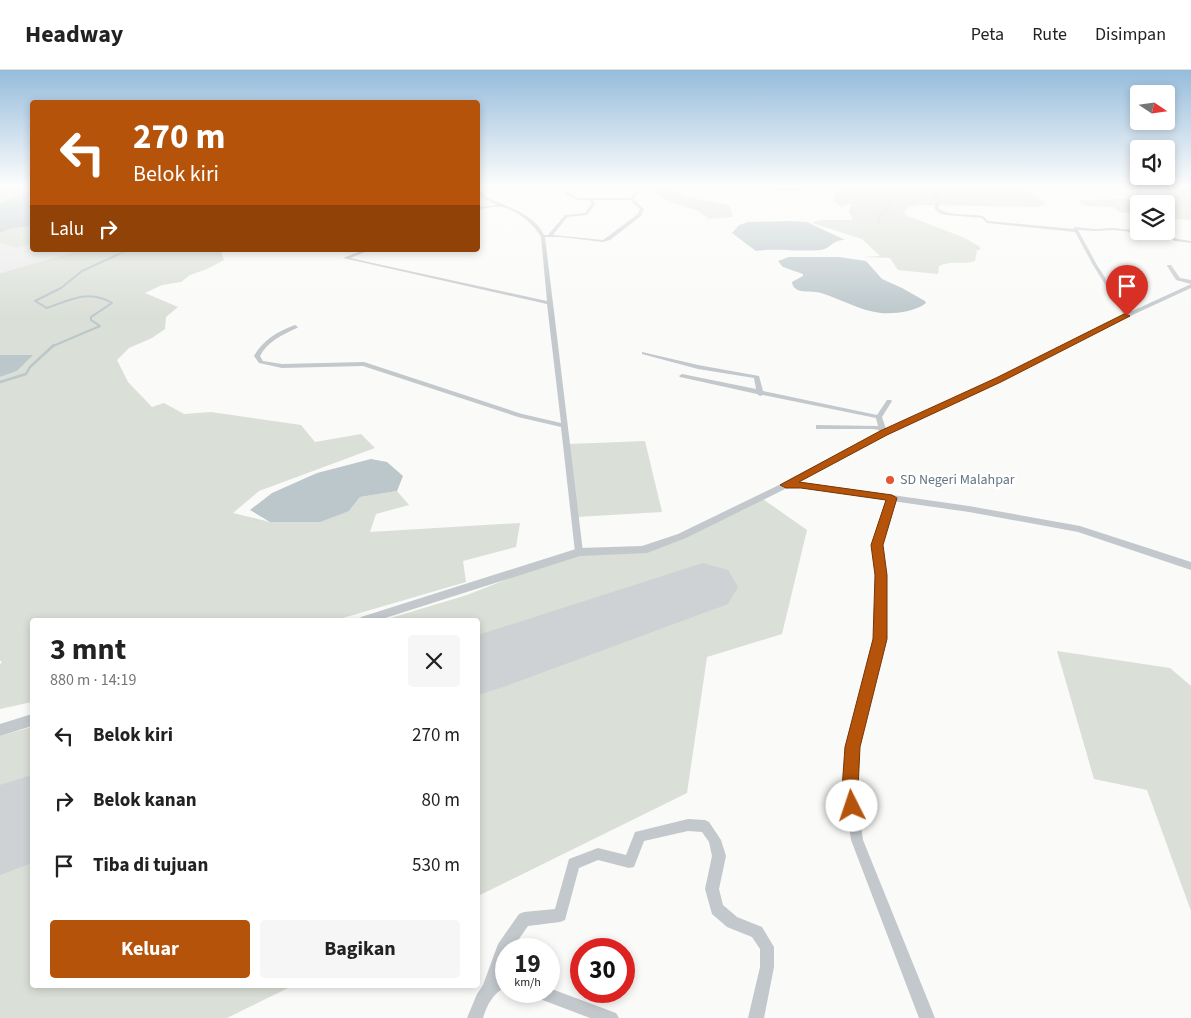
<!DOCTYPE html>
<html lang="id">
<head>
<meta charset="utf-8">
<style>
  :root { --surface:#fff; --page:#f6f6f6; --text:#222; --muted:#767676; --line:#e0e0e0; --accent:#b45309 }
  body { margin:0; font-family:"Source Sans 3",sans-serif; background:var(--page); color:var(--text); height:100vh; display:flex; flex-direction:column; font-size:19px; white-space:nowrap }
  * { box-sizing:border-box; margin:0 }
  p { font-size:16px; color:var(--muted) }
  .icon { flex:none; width:28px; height:28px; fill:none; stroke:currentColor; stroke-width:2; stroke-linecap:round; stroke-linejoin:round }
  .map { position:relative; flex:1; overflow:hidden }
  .sheet { position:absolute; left:30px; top:548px; width:450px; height:370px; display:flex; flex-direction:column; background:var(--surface); border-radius:5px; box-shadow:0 2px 8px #0003 }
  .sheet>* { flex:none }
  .banner { position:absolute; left:30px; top:30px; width:450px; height:152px; border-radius:5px; box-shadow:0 2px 8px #0003; background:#b45309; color:#fff; overflow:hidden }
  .needle { width:32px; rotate:103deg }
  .controls { position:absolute; left:1130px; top:15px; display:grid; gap:10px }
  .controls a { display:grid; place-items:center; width:45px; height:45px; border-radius:5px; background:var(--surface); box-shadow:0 2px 8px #0003; font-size:25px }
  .speed { position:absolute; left:495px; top:868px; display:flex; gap:10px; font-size:25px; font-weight:700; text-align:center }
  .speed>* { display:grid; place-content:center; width:65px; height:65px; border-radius:50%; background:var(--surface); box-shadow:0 2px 8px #0003; line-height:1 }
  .speed small { font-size:12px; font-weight:400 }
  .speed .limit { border:8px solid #d22; background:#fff; color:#111 }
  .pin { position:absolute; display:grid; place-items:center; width:42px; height:42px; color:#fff; margin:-51px -21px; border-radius:50% 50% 50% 0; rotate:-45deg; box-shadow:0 0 5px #0007 }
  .pin .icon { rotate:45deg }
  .me { position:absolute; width:55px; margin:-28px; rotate:356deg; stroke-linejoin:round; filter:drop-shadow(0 0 4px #0008) }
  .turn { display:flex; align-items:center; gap:18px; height:105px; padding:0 20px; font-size:22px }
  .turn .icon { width:65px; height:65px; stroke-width:2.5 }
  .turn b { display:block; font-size:35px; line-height:42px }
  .then { display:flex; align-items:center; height:48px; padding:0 20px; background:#0003; gap:10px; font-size:19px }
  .round { display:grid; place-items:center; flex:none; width:52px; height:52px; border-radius:5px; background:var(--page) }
  .head { display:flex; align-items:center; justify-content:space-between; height:85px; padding:0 20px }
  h1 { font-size:30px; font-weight:700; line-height:38px }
  .action { display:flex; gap:10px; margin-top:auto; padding:10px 20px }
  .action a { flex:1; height:58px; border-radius:5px; background:var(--accent); color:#fff; font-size:20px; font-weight:700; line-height:58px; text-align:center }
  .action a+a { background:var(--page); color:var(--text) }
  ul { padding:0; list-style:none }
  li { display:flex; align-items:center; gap:15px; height:65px; padding:0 20px }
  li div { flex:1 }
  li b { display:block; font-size:19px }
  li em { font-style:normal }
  header { display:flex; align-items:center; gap:30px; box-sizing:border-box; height:70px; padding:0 25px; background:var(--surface); border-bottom:1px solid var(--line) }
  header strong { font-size:24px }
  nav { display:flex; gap:28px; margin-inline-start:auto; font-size:18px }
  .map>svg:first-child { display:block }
  .built { fill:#e8e9e9 }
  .green { fill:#dadfd7 }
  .water { fill:#bbc7cb }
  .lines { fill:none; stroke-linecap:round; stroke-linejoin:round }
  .stream-far2 { stroke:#bbc7cb; stroke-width:1 }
  .stream-far1 { stroke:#bbc7cb; stroke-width:2 }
  .stream { stroke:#bbc7cb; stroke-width:2.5 }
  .runway { fill:#ced2d4; fill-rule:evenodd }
  .minor { fill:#c3c8cc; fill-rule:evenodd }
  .tertiary { fill:#c3c8cc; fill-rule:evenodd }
  .route { fill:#b45309; stroke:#753606 }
  .poi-dot { fill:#e4572e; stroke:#fff; stroke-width:2 }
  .labels { text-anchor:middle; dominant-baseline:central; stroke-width:5; stroke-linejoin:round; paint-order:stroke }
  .poi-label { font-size:14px; fill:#657683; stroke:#fff; text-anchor:start }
</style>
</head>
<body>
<header>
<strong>Headway</strong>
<nav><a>Peta</a><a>Rute</a><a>Disimpan</a></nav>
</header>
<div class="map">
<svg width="1191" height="948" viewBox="0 0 1191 948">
  <rect width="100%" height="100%" fill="#fafaf8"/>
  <polygon class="built" points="0,173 18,178 32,174 32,180 78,181 0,203"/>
  <g class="green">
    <polygon points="8,115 32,115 32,119 0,133 0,118"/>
    <polygon points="647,115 665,115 683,126 729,135 733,147 709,149 698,141 669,131 646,118 651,117"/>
    <path d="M842 115H981C995 118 1009 115 1023 115L1025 117 1023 120 1046 132 1039 137 918 135 909 137 904 142 905 145 965 168 980 177V180H977L975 191C964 195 950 190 939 196L938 204 898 200 890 188 863 187 880 186 862 169 812 153 820 150H853L849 142 852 133 841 137 834 131V125L840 122 836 117Z"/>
    <polygon points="1163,115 1191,115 1191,150 1166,148 1166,134 1139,134 1139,144 1119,142 1114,137 1085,136 1077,130 1175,128 1167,122 1176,121"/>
    <polygon points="32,156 32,174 18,178 0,173 0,163 9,159"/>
    <polygon points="76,180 238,180 221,182 224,190 207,199 190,205 181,212 162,215 145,223 178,237 166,247 165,259 152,268 129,278 117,290 128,312 152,337 164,333 184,344 211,342 301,355 315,372 361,364 375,378 259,421 233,443 270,452 349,441 360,427 397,421 409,435 376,444 370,462 520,453 516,477 463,491 466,512 336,550 32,550 32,632 0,639 0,595 2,591 0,591 0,307 17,301 32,285 0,285 0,203 78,181"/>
    <polygon points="645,371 662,442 576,447 569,374"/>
    <polygon points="760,427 807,460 782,564 707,587 687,723 478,826 478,606 651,545 667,552 717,533 688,499 640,515 638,527 478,582 478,550 384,550 467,525 575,482 653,478"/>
    <polygon points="1057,581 1170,598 1191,616 1191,841 1147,720 1094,709"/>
    <polygon points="32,657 32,734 0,745 0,666"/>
    <polygon points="32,763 32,915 294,915 227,948 0,948 0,774"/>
  </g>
  <g class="water">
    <polygon points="32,119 32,156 9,159 0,163 0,133"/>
    <path d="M790 151 807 152 845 170C831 170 831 179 820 180 799 182 778 178 756 181L732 163 739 155 748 152Z"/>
    <path d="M789 187H839L866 191 882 209 902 218 925 231 926 233C915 242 894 244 881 243 861 241 841 229 821 223 812 220 793 225 792 212L803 206V204L783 197 778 191Z"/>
    <polygon points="0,285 33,285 17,301 0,307"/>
    <polygon points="371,389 387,392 403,406 397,421 360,427 349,441 320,452 270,452 250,440 272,423 317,403"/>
  </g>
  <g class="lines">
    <g class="stream-far2">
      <polyline points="879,152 879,147 883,141 887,141 893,122 915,124 919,122 919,115"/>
      <polyline points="115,186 128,180"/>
    </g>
    <path class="stream-far1" d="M53 276 100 256 91 250V247L112 233C89 219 70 230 47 238L35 231 61 218 82 201 117 185"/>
    <polyline class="stream" points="0,312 26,304 30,297 54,275"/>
    <g class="runway">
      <polygon points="703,493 728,500 738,517 728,534 506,616 478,625 478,565"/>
      <polygon points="32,705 32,793 0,805 0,715"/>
    </g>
    <g class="minor">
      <path d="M483 115H487L481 119 484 126C505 136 533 143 544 165H548L565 145 585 143 591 134 590 130H577L566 125V116L568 115H572L570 117 569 123 578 128H630L634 123 644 117 672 115 719 118 737 115 798 119 801 117 800 115H804L805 118 798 121 737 117 719 120 672 117 646 119 636 125 633 129 644 139 641 146 610 170 603 172 561 167H545L583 482 579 485 575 482 561 357 518 347 363 296 282 298 259 293 254 286C263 270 278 261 295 255L298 257 297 258C282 265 268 271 260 286L263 291 282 294 364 292 522 344 561 353 547 234 343 188 364 180H370L350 188 547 231 541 167C534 154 517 140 502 137 495 136 485 139 478 139V137L497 135 480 127 478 118ZM594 130H630L640 139 638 144 603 170 553 165 567 147 587 145 595 134Z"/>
      <path d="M895 115H903L940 120V122L935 125 942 128 938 138C951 147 968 143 983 146L988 151 1074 159 1073 158 1075 157 1095 159 1113 158 1162 163 1178 169 1191 171V173L1175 171 1161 165 1113 160 1095 161 1078 160 1097 195 1128 243 1189 215 1191 214V218L1089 265 1000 311 886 365 788 417H782L781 415 782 413 879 362V360L873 359H816V355L878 356 876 348 763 325 760 326 757 324 680 307 679 306 682 304 756 319 754 308 698 299 642 284V282L698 295 759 306 763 321 877 345 887 330H891L892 331 882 347 886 359 996 309 1085 263 1124 245 1093 195 1075 162 987 153 982 148 946 145 939 143 934 138 938 129 930 125 935 122Z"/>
      <polygon points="1167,195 1171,195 1180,208 1191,210 1191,214 1176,210 1167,196"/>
      <polygon points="889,426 892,426 896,428 881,475 886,505 885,569 859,677 856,719 863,770 935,948 919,948 851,770 844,719 847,677 875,569 876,505 873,475"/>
      <path d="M688 749 705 750 709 752 721 770 726 786 719 819 723 835 737 847 762 857 774 877V897L764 948H748L760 897V879L752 867 727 857 712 844 705 819 712 786 709 772 702 762 688 761 644 771 634 797 629 798 598 790 579 798 565 850 560 852 528 856 512 879H506V891L502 904 506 903V917C493 923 487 935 483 948H467L477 924 483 915 498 874 519 844 524 842 555 839 569 789 598 778 626 785 635 762Z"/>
      <polygon points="549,918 616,943 619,948 590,948 532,926 530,921 549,921"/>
    </g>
    <g class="tertiary">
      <polygon points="785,412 801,412 969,436 1080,456 1191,492 1191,500 1078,462 969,442 801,418 787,418 686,468 647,483 580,486 379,550 359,550 361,547 579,478 642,476 678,464"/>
      <polygon points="32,644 32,656 0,666 0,654"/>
    </g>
  </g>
  <linearGradient id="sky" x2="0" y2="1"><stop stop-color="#96bcdc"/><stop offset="0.47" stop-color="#fdfdfc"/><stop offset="1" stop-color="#fdfdfc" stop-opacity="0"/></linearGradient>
  <rect width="1191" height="247" fill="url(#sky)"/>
  <polygon class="route" points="1124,244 1130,246 1001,312 887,365 799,412 892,425 897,428 883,475 887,505 887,569 860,677 858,719 861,736 858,741 852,743 847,741 842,719 845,677 873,569 875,505 871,475 886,430 801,418 786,418 780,415 880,361 996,308"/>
  <circle class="poi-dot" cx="890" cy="410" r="5"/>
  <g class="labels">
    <g class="poi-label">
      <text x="900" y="410">SD Negeri Malahpar</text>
    </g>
  </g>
</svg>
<div class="controls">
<a><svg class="needle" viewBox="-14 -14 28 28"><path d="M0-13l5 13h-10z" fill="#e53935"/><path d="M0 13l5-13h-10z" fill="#767676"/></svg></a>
<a><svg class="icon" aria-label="sound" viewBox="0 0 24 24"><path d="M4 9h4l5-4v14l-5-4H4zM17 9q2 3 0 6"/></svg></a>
<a><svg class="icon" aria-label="layers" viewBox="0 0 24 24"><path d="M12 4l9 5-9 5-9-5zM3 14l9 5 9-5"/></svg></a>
</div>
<div class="speed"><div>19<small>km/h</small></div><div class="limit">30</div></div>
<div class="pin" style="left:1127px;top:246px;background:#d93025"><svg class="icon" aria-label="arrive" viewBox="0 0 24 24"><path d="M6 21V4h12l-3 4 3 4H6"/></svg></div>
<svg class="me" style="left:852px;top:736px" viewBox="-20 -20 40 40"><circle r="19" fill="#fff"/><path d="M0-13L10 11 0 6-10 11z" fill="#b45309"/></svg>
<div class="banner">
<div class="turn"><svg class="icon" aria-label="left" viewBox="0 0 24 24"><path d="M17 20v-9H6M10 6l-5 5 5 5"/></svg><div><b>270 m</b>Belok kiri</div></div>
<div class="then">Lalu<svg class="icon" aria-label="right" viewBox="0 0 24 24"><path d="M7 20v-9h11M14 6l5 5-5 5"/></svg></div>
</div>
<section class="sheet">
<div class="head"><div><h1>3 mnt</h1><p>880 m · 14:19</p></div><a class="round"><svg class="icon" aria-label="close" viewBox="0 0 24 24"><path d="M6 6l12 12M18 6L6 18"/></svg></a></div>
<ul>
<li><svg class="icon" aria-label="left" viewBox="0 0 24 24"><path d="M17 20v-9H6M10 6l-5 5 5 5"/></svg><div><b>Belok kiri</b></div><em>270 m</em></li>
<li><svg class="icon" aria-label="right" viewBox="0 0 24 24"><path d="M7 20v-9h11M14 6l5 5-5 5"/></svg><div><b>Belok kanan</b></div><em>80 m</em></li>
<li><svg class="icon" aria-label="arrive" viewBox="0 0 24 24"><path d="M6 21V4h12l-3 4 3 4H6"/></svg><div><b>Tiba di tujuan</b></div><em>530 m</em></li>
</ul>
<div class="action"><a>Keluar</a><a>Bagikan</a></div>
</section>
</div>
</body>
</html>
